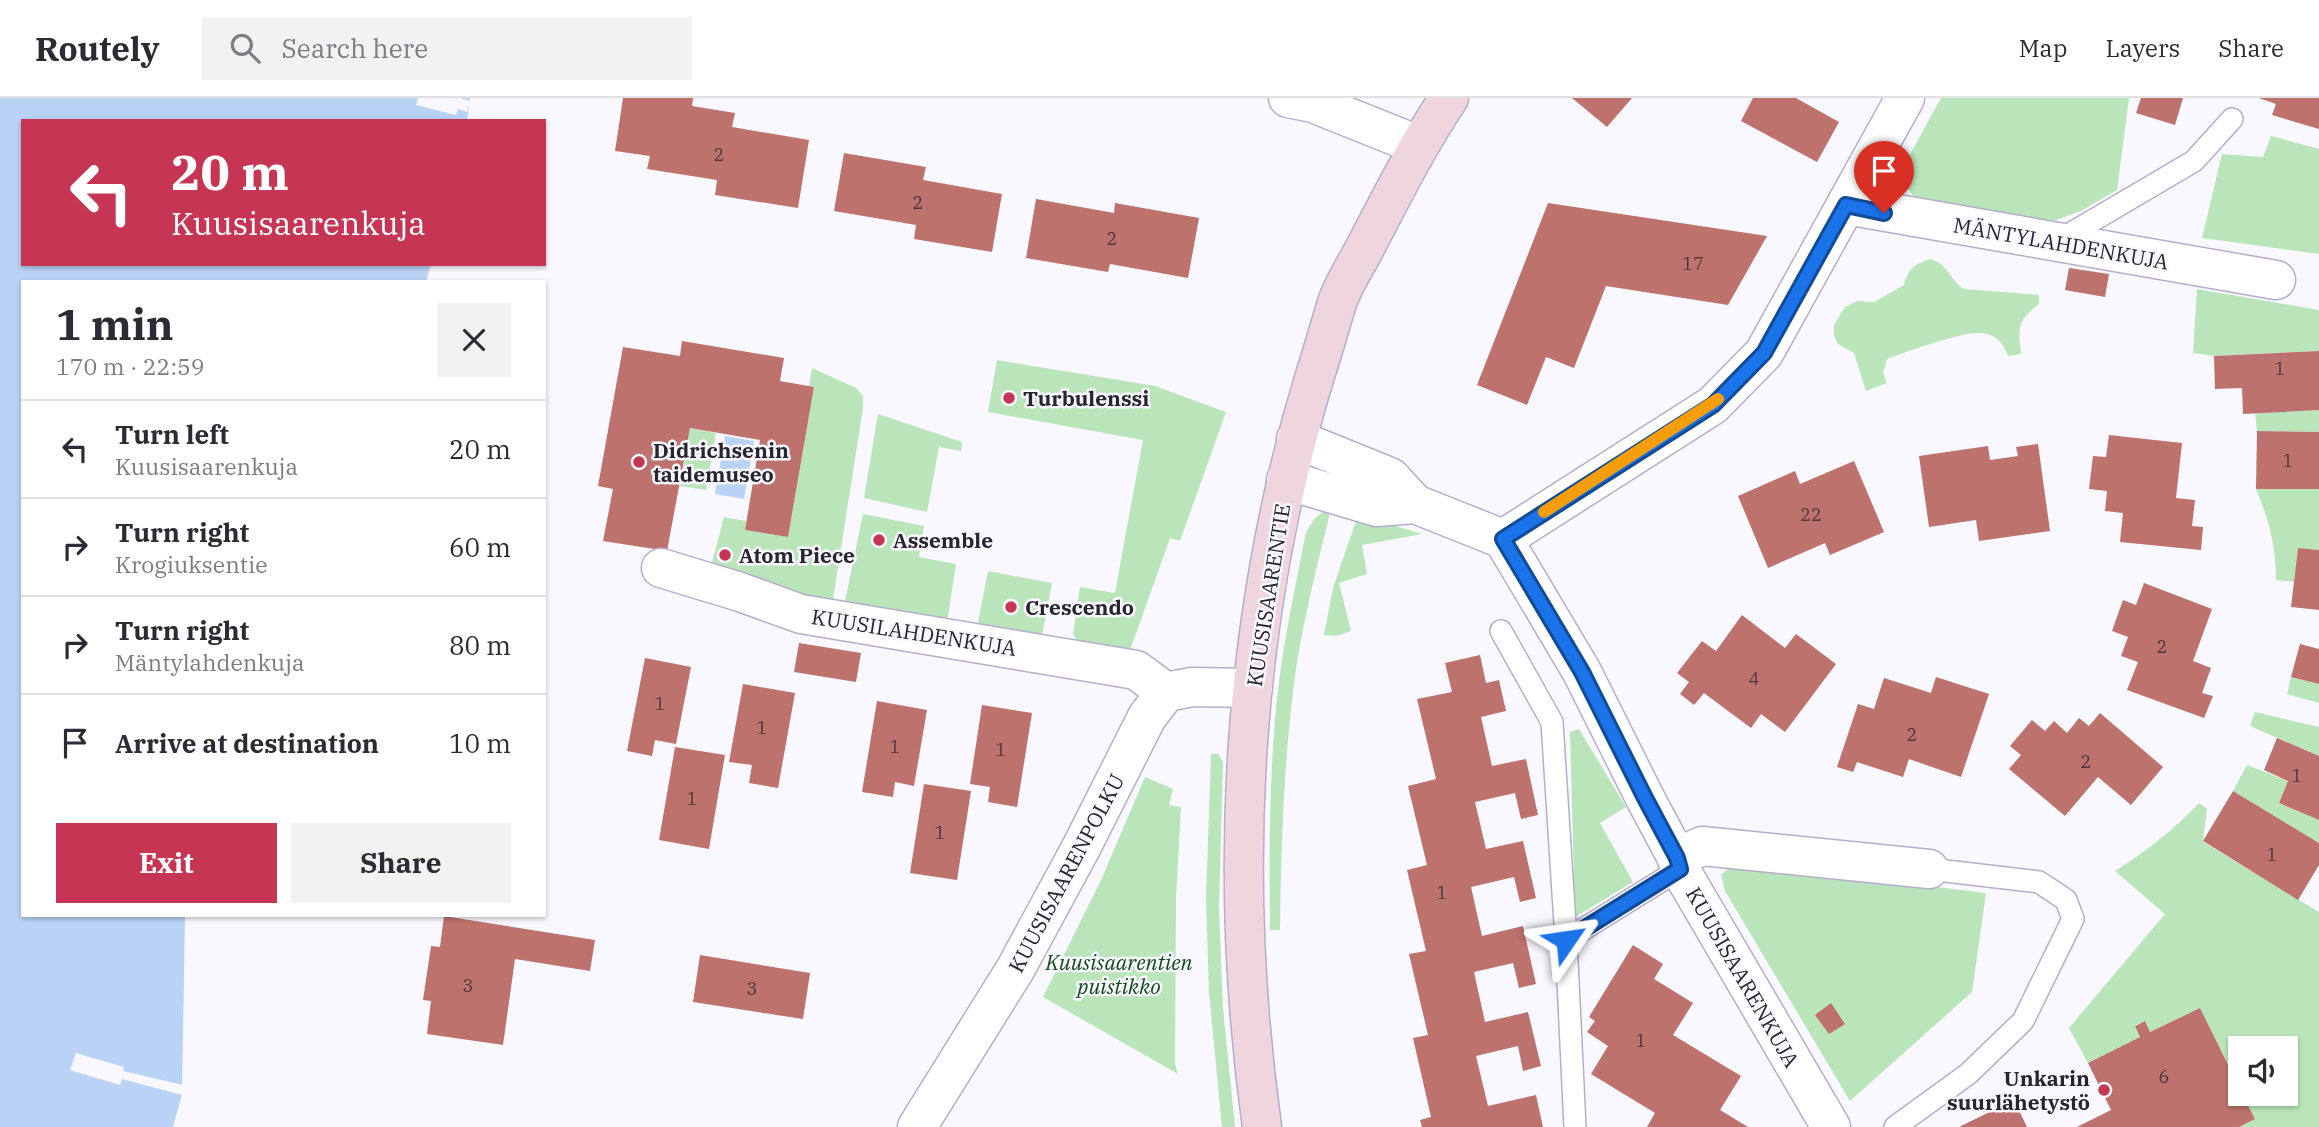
<!DOCTYPE html>
<html lang="en">
<head>
<meta charset="utf-8">
<style>
  :root { --surface:#fff; --page:#f2f2f3; --text:#2b2b33; --muted:#7c7c81; --line:#e1e1e2; --accent:#c63654 }
  body { margin:0; font-family:"IBM Plex Serif",serif; background:var(--page); color:var(--text); height:100vh; display:flex; flex-direction:column; font-size:26px; white-space:nowrap }
  * { box-sizing:border-box; margin:0 }
  p { font-size:23px; color:var(--muted) }
  .icon { flex:none; width:38px; height:38px; fill:none; stroke:currentColor; stroke-width:2; stroke-linecap:round; stroke-linejoin:round }
  .map { position:relative; flex:1; overflow:hidden }
  .drawer { position:absolute; left:21px; top:182px; width:525px; height:637px; display:flex; flex-direction:column; background:var(--surface); border-radius:0px; box-shadow:0 2px 5px #0004 }
  .drawer>* { flex:none }
  .banner { position:absolute; left:21px; top:21px; width:525px; height:147px; border-radius:0px; box-shadow:0 2px 5px #0004; background:#c63654; color:#fff; overflow:hidden }
  .tools { position:absolute; left:2228px; top:938px; display:grid; gap:14px }
  .tools a { display:grid; place-items:center; width:70px; height:70px; border-radius:0px; background:var(--surface); box-shadow:0 2px 5px #0004; font-size:35px }
  .pin { position:absolute; display:grid; place-items:center; width:60px; height:60px; color:#fff; margin:-72px -30px; border-radius:50% 50% 50% 0; rotate:-45deg; box-shadow:0 0 7px #0007 }
  .pin .icon { rotate:45deg }
  .me { position:absolute; width:77px; margin:-38px; rotate:58deg; stroke-linejoin:round; filter:drop-shadow(0 0 5px #0008) }
  .turn { display:flex; align-items:center; gap:24px; height:147px; padding:0 35px; font-size:32px }
  .turn .icon { width:91px; height:91px; stroke-width:2.5 }
  .turn b { display:block; font-size:49px; line-height:60px }
  .round { display:grid; place-items:center; flex:none; width:74px; height:74px; border-radius:0px; background:var(--page) }
  .headline { display:flex; align-items:center; justify-content:space-between; height:119px; padding:0 35px }
  h1 { font-size:42px; font-weight:700; line-height:52px }
  .cta { display:flex; gap:14px; margin-top:auto; padding:14px 35px }
  .cta a { flex:1; height:80px; border-radius:0px; background:var(--accent); color:#fff; font-size:28px; font-weight:700; line-height:80px; text-align:center }
  .cta a+a { background:var(--page); color:var(--text) }
  ul { padding:0; list-style:none }
  li { display:flex; align-items:center; gap:21px; height:98px; padding:0 35px; border-top:2px solid var(--line) }
  li div { flex:1 }
  li b { display:block; font-size:26px }
  li em { font-style:normal }
  header { display:flex; align-items:center; gap:42px; box-sizing:border-box; height:98px; padding:0 35px; background:var(--surface); border-bottom:2px solid var(--line) }
  header strong { font-size:33px }
  nav { display:flex; gap:38px; margin-inline-start:auto; font-size:24px }
  .search { width:490px; height:63px; background:var(--page); display:flex; align-items:center; gap:18px; box-sizing:border-box; padding:0 24px; border-radius:0px; color:var(--muted); font-size:26px }
  .map>svg:first-child { display:block }
  .green { fill:#bae5bb }
  .water { fill:#b8d3f6 }
  .pier { fill:#faf8ff }
  .building { fill:#be726d }
  .lines { fill:none; stroke-linecap:round; stroke-linejoin:round }
  .service-casing { stroke:#b6adcc; stroke-width:24 }
  .minor-casing { stroke:#b6adcc; stroke-width:41 }
  .secondary-casing { stroke:#b6adcc; stroke-width:41 }
  .service { stroke:#fff; stroke-width:21 }
  .minor { stroke:#fff; stroke-width:38 }
  .secondary { stroke:#efd5dd; stroke-width:38 }
  .route-casing { stroke:#114b97; stroke-width:18 }
  .route { stroke:#1a73e8; stroke-width:12 }
  .slow { stroke:#f59e0b; stroke-width:12 }
  .poi-dot { fill:#c63654; stroke:#faf8ff; stroke-width:2.5 }
  .labels { text-anchor:middle; dominant-baseline:central; stroke-width:5; stroke-linejoin:round; paint-order:stroke }
  .number-label { font-size:18px; fill:#4e383f }
  .street-label { font-size:21px; fill:#282430; stroke:#faf8ff }
  .poi-label { font-size:21px; font-weight:bold; fill:#282430; stroke:#faf8ff; text-anchor:start }
  .park-label { font-size:21px; font-style:italic; fill:#0e4b19; stroke:#faf8ff }
</style>
</head>
<body>
<header>
<strong>Routely</strong>
<div class="search"><svg class="icon" aria-label="search" viewBox="0 0 24 24"><circle cx="10" cy="10" r="6"/><path d="M15 15l6 6"/></svg>Search here</div>
<nav><a>Map</a><a>Layers</a><a>Share</a></nav>
</header>
<div class="map">
<svg width="2319" height="1029" viewBox="0 0 2319 1029">
  <rect width="100%" height="100%" fill="#faf8ff"/>
  <g class="green">
    <polygon points="1941,0 2129,0 2117,92 2081,113 2037,129 1919,108 1905,85 1902,71"/>
    <polygon points="2271,38 2319,51 2319,156 2202,140 2222,56 2263,59"/>
    <path d="M1930 161C1949 166 1950 183 1964 191L2039 197V206C2017 223 2018 230 2021 256L2008 258C2004 247 1999 239 1987 236 1969 230 1907 254 1887 261L1883 275 1887 285 1866 293 1854 255 1838 246 1834 238V227L1845 209 1857 203 1874 204 1904 187C1908 171 1914 166 1930 161Z"/>
    <polygon points="2197,191 2319,212 2319,253 2214,258 2193,255"/>
    <polygon points="997,262 1155,288 1226,314 1180,443 1170,440 1128,558 1080,547 1073,536 1080,489 1115,495 1143,342 988,314"/>
    <polygon points="812,270 856,290 863,298 863,310 833,501 828,510 711,468 724,419 746,423 745,432 788,439 814,289 809,288"/>
    <polygon points="2319,312 2319,334 2257,333 2255,315"/>
    <polygon points="878,316 962,344 961,353 939,349 927,414 864,400"/>
    <polygon points="690,330 716,335 706,392 680,388"/>
    <path d="M2256 391H2319V452L2298 450 2294 484 2276 482C2276 447 2269 423 2256 391Z"/>
    <path d="M1332 407C1319 459 1306 511 1297 564 1284 653 1281 742 1280 832H1270C1269 751 1269 672 1278 592 1284 539 1296 486 1306 434L1315 420Z"/>
    <polygon points="863,416 924,428 919,459 956,466 947,525 843,513"/>
    <polygon points="1358,417 1422,436 1362,447 1367,476 1339,485 1351,533 1336,538 1324,537 1333,490"/>
    <polygon points="988,473 1052,485 1041,542 977,530"/>
    <polygon points="2291,579 2319,586 2319,605 2287,596"/>
    <polygon points="2255,614 2319,629 2319,658 2250,628"/>
    <polygon points="1579,631 1626,709 1600,725 1633,784 1575,819 1570,634"/>
    <polygon points="1211,656 1218,656 1223,664 1219,809 1223,910 1235,1029 1222,1029 1209,895 1206,801"/>
    <polygon points="2247,667 2288,683 2279,705 2319,722 2319,745 2233,693"/>
    <polygon points="1145,679 1173,691 1169,707 1181,709 1176,800 1175,966 1178,976 1043,899 1102,780"/>
    <path d="M2199 705 2207 711 2203 744 2319 814V1029H2239L2255 1021 2242 996H2286V950H2240V991L2200 910 2150 934 2145 923 2135 927 2140 939 2088 965 2069 930 2165 816 2115 773C2146 753 2174 732 2199 705Z"/>
    <polygon points="1742,765 1986,795 1972,894 1850,1003 1725,793 1721,777 1731,768"/>
  </g>
  <g class="water">
    <polygon points="0,0 470,0 467,23 23,23 23,166 431,166 426,184 23,184 23,817 185,817 182,996 173,1029 0,1029"/>
    <polygon points="725,338 754,343 744,401 715,396"/>
  </g>
  <g class="pier">
    <polygon points="418,0 460,0 470,3 467,14 458,11 456,17 416,7"/>
    <polygon points="76,955 124,969 123,973 183,987 182,997 122,981 120,987 70,972"/>
  </g>
  <g class="building">
    <polygon points="623,0 693,0 692,8 735,15 732,29 809,42 798,110 715,97 717,82 647,71 650,58 615,53"/>
    <polygon points="1572,0 1632,0 1607,29"/>
    <polygon points="1753,0 1796,0 1839,24 1817,64 1741,23"/>
    <polygon points="2141,0 2183,0 2175,27 2136,15"/>
    <polygon points="2259,0 2319,0 2319,31 2272,17 2276,6"/>
    <polygon points="844,55 926,69 923,82 1002,96 992,154 914,141 916,127 834,113"/>
    <polygon points="1036,101 1114,115 1115,105 1199,120 1188,180 1110,166 1108,174 1026,160"/>
    <polygon points="1548,105 1767,138 1728,207 1606,188 1574,270 1546,259 1527,307 1477,287"/>
    <polygon points="2069,170 2109,176 2105,199 2065,192"/>
    <polygon points="682,243 784,260 780,283 814,289 788,439 745,432 760,342 690,330 667,453 603,443 613,391 598,388 623,249 680,258"/>
    <polygon points="2319,253 2319,312 2243,316 2242,290 2215,291 2214,258"/>
    <polygon points="2257,333 2319,334 2319,391 2256,391"/>
    <polygon points="2109,337 2182,345 2176,400 2195,402 2192,428 2203,429 2201,452 2120,444 2123,415 2105,413 2107,393 2089,391 2093,358 2106,359"/>
    <polygon points="2038,346 2050,433 1979,443 1976,422 1929,429 1919,358 1988,348 1990,362 2018,358 2016,349"/>
    <polygon points="1854,363 1884,434 1830,457 1825,445 1768,470 1738,398 1795,373 1800,386"/>
    <polygon points="2298,450 2319,452 2319,512 2291,509"/>
    <polygon points="2144,485 2212,511 2193,563 2211,570 2202,595 2213,598 2204,620 2127,592 2138,564 2121,558 2128,539 2112,533 2123,502 2136,507"/>
    <polygon points="1742,517 1785,550 1796,536 1836,566 1785,634 1761,616 1751,630 1704,595 1694,607 1680,596 1689,584 1677,575 1702,543 1716,553"/>
    <polygon points="799,545 861,555 856,584 794,574"/>
    <polygon points="2300,546 2319,551 2319,586 2291,579"/>
    <polygon points="1480,557 1486,585 1499,582 1506,613 1481,619 1492,668 1526,661 1538,717 1521,721 1515,695 1475,704 1486,751 1523,743 1536,800 1520,804 1514,779 1471,789 1482,838 1523,828 1536,886 1519,890 1513,865 1474,874 1485,924 1528,914 1541,968 1523,973 1518,948 1476,958 1488,1008 1536,997 1543,1029 1422,1029 1420,1022 1431,1019 1413,940 1428,937 1409,856 1426,853 1407,772 1427,767 1408,688 1436,681 1417,601 1452,594 1445,565"/>
    <polygon points="645,560 691,569 676,646 655,642 652,658 627,653"/>
    <polygon points="1936,579 1989,596 1961,679 1909,661 1903,679 1857,664 1853,674 1837,669 1858,606 1874,611 1884,580 1931,595"/>
    <polygon points="743,586 795,595 778,690 749,685 752,667 729,664"/>
    <polygon points="877,603 927,612 914,688 895,684 893,699 862,694"/>
    <polygon points="982,607 1032,615 1017,709 988,704 990,689 970,686"/>
    <polygon points="2100,615 2163,669 2131,707 2098,679 2065,718 2009,671 2021,657 2010,648 2032,622 2045,633 2054,623 2067,635 2079,620 2089,628"/>
    <polygon points="2277,640 2319,658 2319,722 2279,705 2288,683 2264,672"/>
    <polygon points="675,649 725,657 709,751 659,742"/>
    <polygon points="924,686 971,693 957,782 910,775"/>
    <polygon points="2233,693 2319,745 2319,767 2298,802 2203,743"/>
    <polygon points="444,818 595,842 590,873 515,861 503,947 427,936 431,903 423,902 431,848 440,849"/>
    <polygon points="1633,847 1663,866 1654,881 1693,905 1673,937 1741,978 1720,1012 1748,1029 1647,1029 1655,1015 1591,976 1608,948 1587,934 1595,923 1589,919"/>
    <polygon points="700,857 810,875 803,921 693,904"/>
    <polygon points="1831,905 1845,926 1829,936 1815,917"/>
    <polygon points="2200,910 2240,991 2240,996 2242,996 2255,1021 2239,1029 2077,1029 2111,1012 2088,965 2140,939 2135,928 2145,923 2150,934"/>
    <polygon points="2014,1002 2027,1029 1959,1029"/>
  </g>
  <g class="lines">
    <defs>
      <g id="service">
        <polyline points="2058,143 2194,63 2232,21"/>
        <polyline points="1501,533 1552,624 1566,842 1575,1029"/>
        <polyline points="1566,842 1680,771"/>
        <polyline points="1895,1029 1968,976 2023,923 2073,821 2066,802 2039,784 1929,771"/>
      </g>
      <g id="minor">
        <polyline points="1288,0 1313,5 1418,47"/>
        <polyline points="1846,107 2276,182"/>
        <polyline points="1296,341 1390,379 1415,406 1503,441 1582,574 1645,700 1677,760 1680,771 1831,1029"/>
        <polyline points="1286,382 1377,409 1415,406"/>
        <polyline points="1503,441 1713,307 1764,255 1905,0"/>
        <polyline points="661,470 740,494 801,516 1136,572 1166,594"/>
        <polyline points="1677,760 1702,748 1929,771"/>
        <polyline points="917,1029 1016,870 1082,748 1147,619 1166,594 1192,589 1253,590"/>
      </g>
      <path id="secondary" d="M1262 1029C1227 777 1241 518 1316 274 1324 251 1330 226 1338 202 1346 181 1360 161 1370 140 1395 92 1419 45 1449 0"/>
    </defs>
    <use href="#service" class="service-casing"/>
    <use href="#minor" class="minor-casing"/>
    <use href="#secondary" class="secondary-casing"/>
    <use href="#service" class="service"/>
    <use href="#minor" class="minor"/>
    <use href="#secondary" class="secondary"/>
  </g>
  <g class="lines">
    <defs>
      <polyline id="route" points="1566,842 1680,771 1677,760 1645,700 1582,574 1503,441 1713,307 1764,255 1846,107 1884,115"/>
    </defs>
    <use href="#route" class="route-casing"/>
    <use href="#route" class="route"/>
    <polyline class="slow" points="1544,414 1718,301"/>
  </g>
  <g class="poi-dot">
    <circle cx="1009" cy="300" r="7"/>
    <circle cx="639" cy="364" r="7"/>
    <circle cx="879" cy="442" r="7"/>
    <circle cx="725" cy="457" r="7"/>
    <circle cx="1011" cy="509" r="7"/>
    <circle cx="2104" cy="992" r="7"/>
  </g>
  <g class="labels">
    <g class="number-label">
      <text x="719" y="56">2</text>
      <text x="918" y="104">2</text>
      <text x="1112" y="140">2</text>
      <text x="1693" y="165">17</text>
      <text x="2280" y="270">1</text>
      <text x="2288" y="362">1</text>
      <text x="1811" y="416">22</text>
      <text x="2162" y="548">2</text>
      <text x="1754" y="580">4</text>
      <text x="660" y="605">1</text>
      <text x="762" y="629">1</text>
      <text x="1912" y="636">2</text>
      <text x="895" y="648">1</text>
      <text x="1001" y="651">1</text>
      <text x="2086" y="663">2</text>
      <text x="2297" y="677">1</text>
      <text x="692" y="700">1</text>
      <text x="940" y="734">1</text>
      <text x="2272" y="756">1</text>
      <text x="1442" y="794">1</text>
      <text x="468" y="887">3</text>
      <text x="752" y="890">3</text>
      <text x="1641" y="942">1</text>
      <text x="2164" y="978">6</text>
    </g>
    <g class="street-label">
      <text transform="translate(2061 145) rotate(10)">MÄNTYLAHDENKUJA</text>
      <text transform="translate(1268 497) rotate(-81)">KUUSISAARENTIE</text>
      <text transform="translate(914 534) rotate(9)">KUUSILAHDENKUJA</text>
      <text transform="translate(1066 775) rotate(-62)">KUUSISAARENPOLKU</text>
      <text transform="translate(1743 879) rotate(60)">KUUSISAARENKUJA</text>
    </g>
    <g class="poi-label">
      <text x="1023" y="300">Turbulenssi</text>
      <text x="653" y="352">Didrichsenin<tspan x="653" dy="24">taidemuseo</tspan></text>
      <text x="893" y="442">Assemble</text>
      <text x="739" y="457">Atom Piece</text>
      <text x="1025" y="509">Crescendo</text>
      <text x="2090" y="980" text-anchor="end">Unkarin<tspan x="2090" dy="24">suurlähetystö</tspan></text>
    </g>
    <g class="park-label">
      <text x="1119" y="864">Kuusisaarentien<tspan x="1119" dy="24">puistikko</tspan></text>
    </g>
  </g>
</svg>
<div class="tools">
<a><svg class="icon" aria-label="sound" viewBox="0 0 24 24"><path d="M4 9h4l5-4v14l-5-4H4zM17 9q2 3 0 6"/></svg></a>
</div>
<div class="pin" style="left:1884px;top:115px;background:#d93025"><svg class="icon" aria-label="arrive" viewBox="0 0 24 24"><path d="M6 21V4h12l-3 4 3 4H6"/></svg></div>
<svg class="me" style="left:1566px;top:842px" viewBox="-20 -20 40 40"><path d="M0-17L14 15 0 8-14 15z" fill="#1a73e8" stroke="#fff" stroke-width="4"/></svg>
<div class="banner">
<div class="turn"><svg class="icon" aria-label="left" viewBox="0 0 24 24"><path d="M17 20v-9H6M10 6l-5 5 5 5"/></svg><div><b>20 m</b>Kuusisaarenkuja</div></div>
</div>
<section class="drawer">
<div class="headline"><div><h1>1 min</h1><p>170 m · 22:59</p></div><a class="round"><svg class="icon" aria-label="close" viewBox="0 0 24 24"><path d="M6 6l12 12M18 6L6 18"/></svg></a></div>
<ul>
<li><svg class="icon" aria-label="left" viewBox="0 0 24 24"><path d="M17 20v-9H6M10 6l-5 5 5 5"/></svg><div><b>Turn left</b><p>Kuusisaarenkuja</p></div><em>20 m</em></li>
<li><svg class="icon" aria-label="right" viewBox="0 0 24 24"><path d="M7 20v-9h11M14 6l5 5-5 5"/></svg><div><b>Turn right</b><p>Krogiuksentie</p></div><em>60 m</em></li>
<li><svg class="icon" aria-label="right" viewBox="0 0 24 24"><path d="M7 20v-9h11M14 6l5 5-5 5"/></svg><div><b>Turn right</b><p>Mäntylahdenkuja</p></div><em>80 m</em></li>
<li><svg class="icon" aria-label="arrive" viewBox="0 0 24 24"><path d="M6 21V4h12l-3 4 3 4H6"/></svg><div><b>Arrive at destination</b></div><em>10 m</em></li>
</ul>
<div class="cta"><a>Exit</a><a>Share</a></div>
</section>
</div>
</body>
</html>
